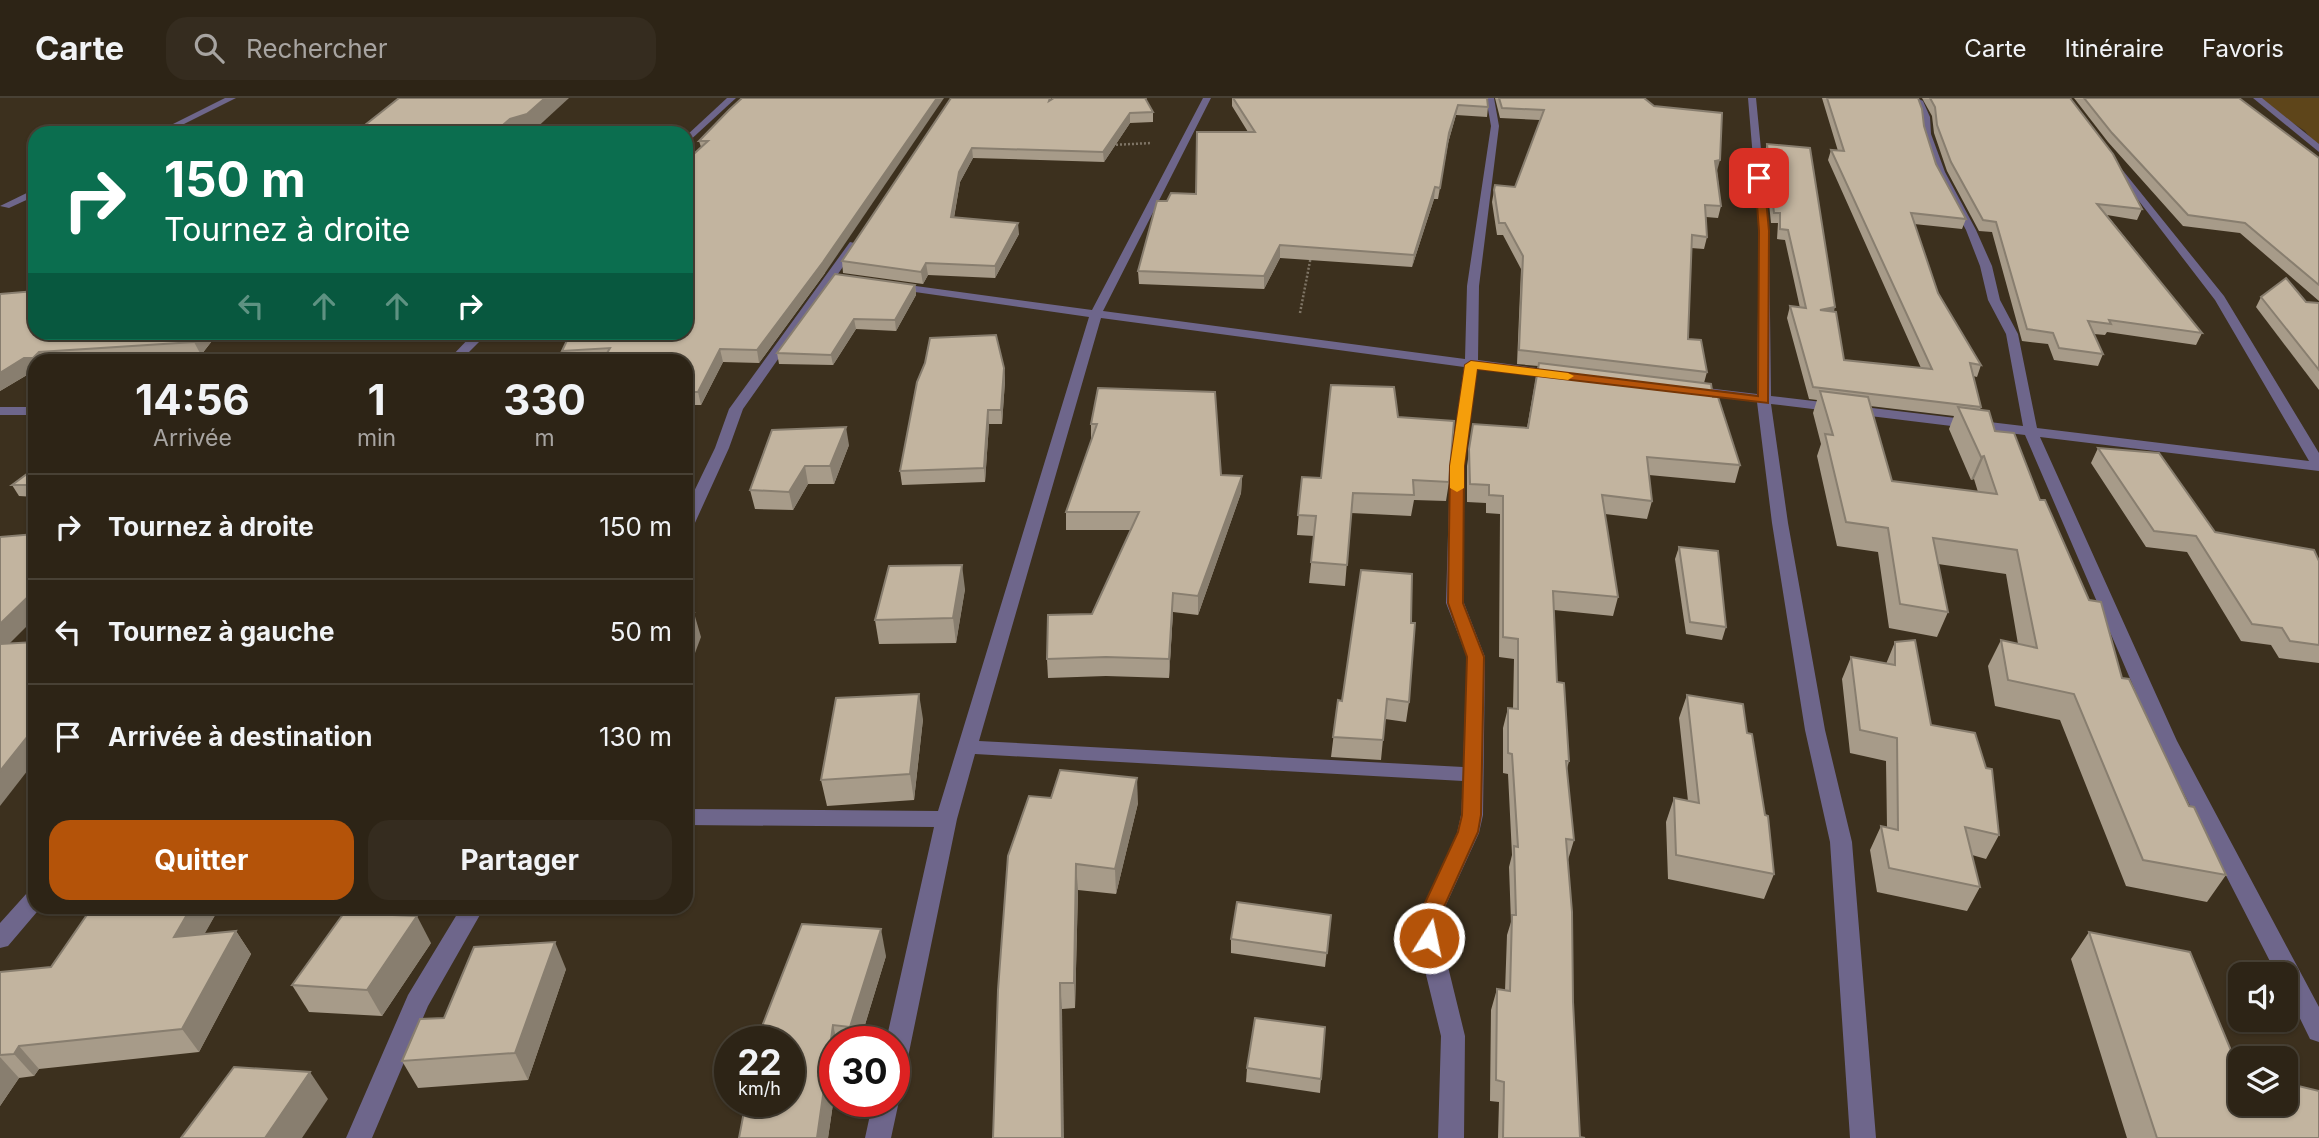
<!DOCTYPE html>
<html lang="fr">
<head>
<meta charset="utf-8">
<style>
  :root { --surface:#2d2416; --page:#352c1f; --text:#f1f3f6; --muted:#a7a4a1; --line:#484135; --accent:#b45309 }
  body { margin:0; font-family:Inter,sans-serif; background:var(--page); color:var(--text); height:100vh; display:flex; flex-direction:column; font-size:26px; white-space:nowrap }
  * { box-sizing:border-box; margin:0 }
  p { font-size:23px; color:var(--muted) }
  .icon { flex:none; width:38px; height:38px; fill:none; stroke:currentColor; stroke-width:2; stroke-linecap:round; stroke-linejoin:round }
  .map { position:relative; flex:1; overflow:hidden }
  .sheet { position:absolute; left:28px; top:256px; width:665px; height:560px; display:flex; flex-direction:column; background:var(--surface); border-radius:21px; box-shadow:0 2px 5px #0004,0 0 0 2px var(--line) }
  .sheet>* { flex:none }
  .top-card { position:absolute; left:28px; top:28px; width:665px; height:214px; border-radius:21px; box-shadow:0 2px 5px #0004,0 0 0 2px var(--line); background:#0b6e4f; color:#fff; overflow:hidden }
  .fabs { position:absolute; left:2228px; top:864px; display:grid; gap:14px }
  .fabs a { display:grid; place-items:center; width:70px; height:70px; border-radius:14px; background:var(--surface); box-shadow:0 2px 5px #0004,0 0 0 2px var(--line); font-size:35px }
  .speed { position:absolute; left:714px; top:928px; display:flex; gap:14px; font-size:35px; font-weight:700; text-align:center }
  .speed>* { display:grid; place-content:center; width:91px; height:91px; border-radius:50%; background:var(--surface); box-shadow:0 2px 5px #0004,0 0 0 2px var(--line); line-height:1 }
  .speed small { font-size:18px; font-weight:400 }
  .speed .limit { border:10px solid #d22; background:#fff; color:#111 }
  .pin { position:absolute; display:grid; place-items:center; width:60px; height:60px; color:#fff; margin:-30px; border-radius:14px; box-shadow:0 4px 10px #0006 }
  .me { position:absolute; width:77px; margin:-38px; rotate:10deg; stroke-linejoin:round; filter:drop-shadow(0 0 5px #0008) }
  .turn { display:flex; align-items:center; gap:24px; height:147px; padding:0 21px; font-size:32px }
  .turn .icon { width:91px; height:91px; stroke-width:2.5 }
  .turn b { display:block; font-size:49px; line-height:60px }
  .lanes { display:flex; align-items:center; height:66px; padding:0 21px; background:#0003; justify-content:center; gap:35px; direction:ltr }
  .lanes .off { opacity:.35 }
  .eta { display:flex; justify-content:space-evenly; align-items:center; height:119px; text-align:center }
  .eta b { font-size:42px; font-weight:700; line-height:49px }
  .action { display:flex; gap:14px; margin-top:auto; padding:14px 21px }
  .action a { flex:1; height:80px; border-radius:21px; background:var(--accent); color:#fff; font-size:28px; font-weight:700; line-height:80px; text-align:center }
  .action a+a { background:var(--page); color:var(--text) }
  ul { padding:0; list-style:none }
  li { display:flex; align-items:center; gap:21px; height:105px; padding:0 21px; border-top:2px solid var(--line) }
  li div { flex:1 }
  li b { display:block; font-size:26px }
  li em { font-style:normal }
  header { display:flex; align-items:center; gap:42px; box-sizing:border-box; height:98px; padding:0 35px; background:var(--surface); border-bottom:2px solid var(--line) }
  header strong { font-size:33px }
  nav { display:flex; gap:38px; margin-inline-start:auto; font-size:24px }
  .search { width:490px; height:63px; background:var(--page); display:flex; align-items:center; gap:18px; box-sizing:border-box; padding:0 24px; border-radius:21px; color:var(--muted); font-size:26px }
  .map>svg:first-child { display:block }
  .green { fill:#5e451a }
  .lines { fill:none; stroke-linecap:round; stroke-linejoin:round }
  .path { stroke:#7f7566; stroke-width:2.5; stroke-dasharray:2 2; stroke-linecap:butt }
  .street { fill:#6e668b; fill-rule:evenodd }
  .wall { fill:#a79b89; fill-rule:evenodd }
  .shaded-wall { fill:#887e6f }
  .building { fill:#c2b49f; stroke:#887e6f; stroke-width:2 }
  .route { fill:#b45309; stroke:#753606; stroke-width:2 }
  .slow { fill:#f59e0b }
</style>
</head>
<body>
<header>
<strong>Carte</strong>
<div class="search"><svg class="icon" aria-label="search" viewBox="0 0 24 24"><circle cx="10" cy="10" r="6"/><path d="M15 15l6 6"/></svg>Rechercher</div>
<nav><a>Carte</a><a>Itinéraire</a><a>Favoris</a></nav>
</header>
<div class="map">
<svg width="2319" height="1040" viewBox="0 0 2319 1040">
  <rect width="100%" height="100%" fill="#3c301e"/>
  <polygon class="green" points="2255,0 2319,0 2319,51 2305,33"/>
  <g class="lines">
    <g class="path">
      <polyline points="1112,47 1152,45"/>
      <polyline points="1300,215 1311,158"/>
    </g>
    <g class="street">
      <polygon points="225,0 236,0 166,35 155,35"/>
      <polygon points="727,0 736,0 686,46 686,38"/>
      <path d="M1203 0H1211L1103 213 1465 261 1467 188 1491 28 1486 0H1494L1499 28 1479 188 1478 262 1558 273 1565 277 1558 281 1477 270 1464 368V505L1485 559 1483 717 1479 735 1440 820 1441 840 1465 938 1464 1040H1438L1441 938 1417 840 1418 820 1457 735 1461 717 1463 683 975 656 957 721 907 964 903 972 894 975V943H886L934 729 686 727V711L938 713 1089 219 894 191 888 188 894 185 1092 212ZM1101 220 1464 269 1450 368 1446 505 1467 559 1463 669 979 643Z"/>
      <polygon points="1748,0 1756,0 1769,133 1771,298 2023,328 2006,236 1988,202 1980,168 1966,132 1935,74 1923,36 1922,19 1915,3 1919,1 1923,3 1930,19 1931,36 1945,74 1976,132 1992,168 2000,202 2018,236 2037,330 2309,363 2215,202 2109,64 2107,62 2112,59 2224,198 2319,355 2319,373 2040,339 2177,643 2319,909 2319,944 2310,941 2286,892 2286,877 2277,877 2157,643 2025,337 1771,306 1788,425 1825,632 1852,744 1876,1040 1850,1040 1830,744 1805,632 1772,425 1757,304 1690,296 1683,292 1690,288 1757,296 1759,133"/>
      <polygon points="2253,0 2262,0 2319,46 2319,54"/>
      <polygon points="35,91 35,98 9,110 0,108"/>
      <polygon points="850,144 859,146 743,311 729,350 694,427 686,432 686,410 715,350 729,311"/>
      <polygon points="475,234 489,234 461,262 448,262"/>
      <rect x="0" y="309" width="35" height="8"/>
      <polygon points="35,792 35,808 42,808 8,848 0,850 0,825 27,795"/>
      <polygon points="462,808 485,808 428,908 372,1040 346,1040 408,897"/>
      <polygon points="894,994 899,1003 891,1040 865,1040 873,1003 894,1003"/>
    </g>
  </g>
  <g class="wall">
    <polygon points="399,0 532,34 355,35"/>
    <polygon points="951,0 1051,0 1051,2 1054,0 1147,0 1146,1 1153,14 1153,24 1130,25 1104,64 973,60 960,84 954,120 1019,136 995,180 928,177 923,186 843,175 842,163"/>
    <polygon points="1232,0 1487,0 1488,9 1487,19 1456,17 1448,45 1438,101 1434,101 1412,169 1280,160 1264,191 1139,186 1138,173 1167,103 1196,96 1248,34 1232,8"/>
    <polygon points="1495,0 1644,0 1717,73 1721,108 1718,120 1706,119 1707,139 1704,151 1691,150 1688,241 1707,274 1704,285 1713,299 1740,367 1735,385 1649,377 1652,403 1647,421 1605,416 1618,499 1613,518 1554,512 1557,584 1569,663 1567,671 1574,742 1568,762 1573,904 1580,1039 1585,1040 1498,1040 1499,1004 1490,1003 1491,912 1497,891 1505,893 1507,837 1511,824 1509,769 1512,757 1508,676 1503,675 1503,630 1508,610 1513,610 1514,561 1499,559 1500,416 1486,415 1486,405 1467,404 1467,368 1473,326 1527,330 1538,268 1517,266 1521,171 1503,137 1497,137 1492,104 1495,87 1515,89 1540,22 1500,20"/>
    <path d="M1822 0H1918L1924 28 1936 66 1966 121 1962 131 1914 126 1938 195 1981 267 1977 279 1973 278 1981 309 1980 312 2040 402 2122 580 2189 708 2226 777 2207 804 2126 788 2060 622 1995 608 1988 568 2001 542 2018 546 2006 476 1938 466 1948 514 1937 539 1889 530 1878 454 1837 448 1817 358 1821 346 1813 315 1817 302 1809 301 1787 220 1790 208 1800 210 1785 142 1777 141 1778 125H1771L1764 56 1767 46 1834 214 1844 262 1921 270 1828 62 1831 52 1838 53ZM1870 308 1954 318 1949 331 1971 382 1974 381 1978 394 1892 383Z"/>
    <polygon points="1922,0 2070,0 2142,111 2137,122 2107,117 2202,235 2196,247 2107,234 2105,237 2094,236 2103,256 2098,268 2054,262 2048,246 2022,243 1992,134 1979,133 1947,73 1934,35 1932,18"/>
    <polygon points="2074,0 2239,0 2319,60 2319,203 2240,135 2183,128 2108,44"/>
    <polygon points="729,12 825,175 759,265 723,264 701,307 686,307 686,262 565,262 562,253 701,49 699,43"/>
    <polygon points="915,187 916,197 896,233 856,231 833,267 779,266 777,255"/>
    <polygon points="0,196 219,234 201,257 122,262 35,262 32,274 0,293"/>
    <polygon points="2261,199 2319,205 2319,292 2256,209"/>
    <polygon points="1004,270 1005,283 1002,326 989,326 985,384 902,387 900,373"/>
    <polygon points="1098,290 1221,377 1242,378 1241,395 1198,517 1173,514 1169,580 1106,578 1048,580 1047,561 1092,516 1131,432 1066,432 1066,414 1091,343 1091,326"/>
    <polygon points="1398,319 1449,384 1446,403 1414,402 1411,418 1351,415 1345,488 1309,485 1314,438 1297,437 1302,379 1321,380"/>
    <polygon points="849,347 834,386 808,386 793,412 755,411 750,392"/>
    <polygon points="2098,350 2215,434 2319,463 2319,565 2279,560 2271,547 2241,543 2187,454 2146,449 2091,365"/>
    <polygon points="12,387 35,387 35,399 19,398"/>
    <polygon points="1679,449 1726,529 1722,542 1686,536 1675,461"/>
    <polygon points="1361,472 1409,604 1406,624 1385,621 1381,662 1331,659 1338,602 1342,603"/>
    <polygon points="965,491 956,545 879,546 875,522"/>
    <polygon points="1895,544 1931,627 1999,737 1986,761 1972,757 1980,789 1967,813 1877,794 1870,752 1881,728 1887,729 1886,663 1850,655 1842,581 1851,559 1886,566"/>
    <polygon points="1687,597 1747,635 1774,776 1764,801 1668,781 1666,724 1674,700 1688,703 1679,620"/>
    <polygon points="923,621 914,702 827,708 821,682"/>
    <polygon points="1051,700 1138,705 1116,796 1078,792 1075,910 1062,911 1008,758"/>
    <polygon points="93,808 216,808 218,812 204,836 236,833 251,856 199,954 39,971 34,978 19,980 0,1008 0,874 51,869"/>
    <polygon points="1331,817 1325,869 1231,855 1231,841"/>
    <polygon points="2089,834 2240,974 2319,1040 2127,1040 2071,861"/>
    <polygon points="431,845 382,918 309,914 292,887"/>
    <polygon points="886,858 860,943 835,943 835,992 828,1040 739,1040 789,943"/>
    <polygon points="566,871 528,982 418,990 402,963"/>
    <polygon points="1247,970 1321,981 1320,995 1246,984"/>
  </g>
  <g class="shaded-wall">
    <polygon points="545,0 569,0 532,34 496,35 496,33 510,21"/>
    <polygon points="937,0 944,0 825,175 759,265 757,252"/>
    <polygon points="1458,7 1456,17 1448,45 1438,101 1449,35"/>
    <polygon points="1130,15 1130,25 1104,64 1103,54"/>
    <polygon points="972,50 973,60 960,84 952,130 951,119 959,74"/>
    <polygon points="1720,62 1717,73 1712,74 1715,63"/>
    <polygon points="1435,89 1434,101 1412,169 1414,157"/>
    <polygon points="1018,125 1019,136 995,180 995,168"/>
    <polygon points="1280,147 1280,160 1264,191 1264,178"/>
    <polygon points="926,165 928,177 923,186 921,174"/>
    <polygon points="915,187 916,197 896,233 895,222"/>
    <polygon points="1835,209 1832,221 1820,212"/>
    <polygon points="854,221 856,231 833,267 831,257"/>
    <polygon points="202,234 219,234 201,257 194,244"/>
    <polygon points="720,251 723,264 701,307 698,294"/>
    <polygon points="39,254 44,262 35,262 35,274 32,274 0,293 0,275 24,260"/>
    <polygon points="1004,270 1005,283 1002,326 1001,312"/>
    <polygon points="988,312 989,326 985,384 984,370"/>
    <polygon points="846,329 849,347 834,386 830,368"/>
    <polygon points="1984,358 1974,381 1971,382 1981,359"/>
    <polygon points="805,368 808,386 793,412 789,394"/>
    <polygon points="1242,378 1241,395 1198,517 1198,498"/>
    <polygon points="962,467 965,491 956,545 953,520"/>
    <polygon points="35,492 35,520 0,555 0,526"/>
    <polygon points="1173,495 1173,514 1169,580 1169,561"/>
    <polygon points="694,515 701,539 686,579 686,536"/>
    <polygon points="919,596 923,621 914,702 910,676"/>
    <polygon points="35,629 35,663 0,708 0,673"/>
    <polygon points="1137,680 1138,705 1116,796 1115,771"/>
    <polygon points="1076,766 1078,792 1075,910 1074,885"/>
    <polygon points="192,808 216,808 218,812 190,862 174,839"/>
    <polygon points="417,818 431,845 382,918 367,892"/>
    <polygon points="881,831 886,858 860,943 853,943 850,929"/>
    <polygon points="236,833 251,856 199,954 182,931"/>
    <polygon points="555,844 566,871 528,982 515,955"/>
    <polygon points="1060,885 1062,911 1064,1040 1062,1040"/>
    <polygon points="833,927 837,943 835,943 835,992 828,1040 817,1040"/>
    <polygon points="19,948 39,971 34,978 14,956"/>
    <polygon points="0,959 19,980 0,1008"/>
    <polygon points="310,974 328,1001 302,1040 265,1040"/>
  </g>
  <g class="building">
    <polygon points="399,0 545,0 527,16 510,21 496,33 355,35"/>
    <polygon points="742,0 937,0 823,164 757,252 720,251 698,294 686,294 686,262 603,262 610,250 562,253 571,234 686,234 686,63 708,43 699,43 729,12"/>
    <polygon points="951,0 1050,0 1049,3 1054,0 1145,0 1153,14 1130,15 1103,54 972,50 959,74 951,119 1018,125 995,168 926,165 921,174 842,163"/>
    <polygon points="1233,0 1487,0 1488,9 1458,7 1449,35 1440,90 1435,89 1414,157 1280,147 1264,178 1138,173 1157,103 1167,103 1171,95 1196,96 1197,34 1255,34"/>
    <polygon points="1499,0 1644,0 1654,8 1722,15 1720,62 1715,63 1721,108 1705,107 1707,139 1692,137 1688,241 1701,242 1707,274 1519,252 1523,158 1505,125 1499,125 1494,92 1495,87 1515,89 1544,12 1502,10"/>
    <polygon points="1827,0 1918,0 1922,11 1924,28 1936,66 1966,121 1911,115 1938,195 1981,267 1970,265 1981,309 1813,289 1790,208 1806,210 1788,132 1780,131 1780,115 1774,115 1767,46 1810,50 1835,209 1820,212 1836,214 1844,262 1932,271 1831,52 1844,53"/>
    <polygon points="1930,0 2070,0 2113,56 2142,111 2097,106 2202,235 2109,222 2111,226 2088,223 2103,256 2059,250 2053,235 2027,231 1996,124 1983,122 1951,64 1937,27 1935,9"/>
    <polygon points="2084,0 2239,0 2319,60 2319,187 2245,125 2188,117 2112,35"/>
    <polygon points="835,176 915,187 895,222 854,221 831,257 777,255"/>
    <polygon points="2286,180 2306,204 2319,205 2319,272 2261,199"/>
    <polygon points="35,193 35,234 202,234 194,244 39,254 33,260 24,260 0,275 0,196"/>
    <polygon points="996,237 1004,270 1001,312 988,312 984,370 900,373 917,284 925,265 930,240"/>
    <polygon points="1539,265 1711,286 1713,299 1718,299 1740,367 1647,359 1652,403 1602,397 1618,499 1553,493 1557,584 1564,585 1569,663 1566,663 1574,742 1566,741 1572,814 1573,904 1580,1039 1585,1040 1503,1040 1504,984 1496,982 1497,891 1510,893 1512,817 1516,817 1514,748 1518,749 1512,656 1508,655 1508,610 1518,611 1518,541 1503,539 1503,398 1489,397 1489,387 1470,386 1469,351 1473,326 1528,330"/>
    <polygon points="1331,287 1394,289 1398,319 1454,323 1449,384 1413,382 1414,397 1353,395 1347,467 1311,464 1316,418 1298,417 1302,379 1321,380"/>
    <polygon points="1098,290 1215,294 1221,377 1242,378 1198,498 1173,495 1169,561 1106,559 1047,561 1048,517 1092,516 1139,414 1066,414 1097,326 1091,326"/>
    <polygon points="1820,293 1868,299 1892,383 1997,396 1984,358 1981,359 1958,309 1989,313 1995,333 2014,335 2040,402 2045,402 2089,502 2101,504 2122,580 2129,581 2189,708 2194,709 2226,777 2143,762 2074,596 2008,582 2001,542 2037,550 2017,452 1933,440 1948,514 1900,506 1888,430 1846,424 1825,336 1833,337"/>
    <polygon points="846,329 830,368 805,368 789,394 750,392 772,332"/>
    <polygon points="2098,350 2159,355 2215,434 2314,452 2319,463 2319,547 2290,543 2282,530 2252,526 2196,438 2154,433"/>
    <polygon points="35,370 35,387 12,387"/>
    <polygon points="35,436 35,492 0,526 0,439"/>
    <polygon points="1679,449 1718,453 1726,529 1690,524"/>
    <polygon points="962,467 953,520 875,522 889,468"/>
    <polygon points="1361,472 1412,476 1411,525 1415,525 1409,604 1387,601 1383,642 1333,639 1338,602 1342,603"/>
    <polygon points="686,515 694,515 686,536"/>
    <polygon points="1915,542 1931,627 1975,635 1986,670 1992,671 1999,737 1965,729 1980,789 1889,770 1881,728 1898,732 1897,640 1860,632 1851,559 1895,567 1895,544"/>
    <polygon points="35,544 35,629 0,673 0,546"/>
    <polygon points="919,596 910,676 821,682 836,600"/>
    <polygon points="1687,597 1743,606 1747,635 1752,636 1765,717 1768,718 1774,776 1676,757 1674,700 1699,705"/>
    <polygon points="1060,672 1137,680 1115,771 1076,766 1074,885 1060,885 1062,1040 993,1040 998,892 1008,758 1029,698 1051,700"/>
    <polygon points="1237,804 1331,817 1327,855 1231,841"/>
    <polygon points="93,808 192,808 174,839 236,833 182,931 19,948 14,956 0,957 0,874 51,869"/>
    <polygon points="344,815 417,818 367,892 292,887"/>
    <polygon points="802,826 881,831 850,929 833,927 817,1040 739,1040 746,1003 789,1003 789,943 758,943 761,931"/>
    <polygon points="2089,834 2190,854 2240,974 2240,1006 2286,1006 2286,985 2319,993 2319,1040 2157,1040"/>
    <polygon points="555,844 515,955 402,963 420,921 444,920 474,849"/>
    <polygon points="1255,920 1325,929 1321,981 1247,970"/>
    <polygon points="234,969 310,974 265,1040 181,1040"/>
  </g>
  <polygon class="route" points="1759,77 1764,80 1769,133 1768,305 1477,271 1464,368 1463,505 1484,559 1481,717 1478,734 1439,820 1439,840 1436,846 1429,848 1421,846 1418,840 1418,820 1458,734 1462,717 1467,559 1448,505 1450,368 1465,267 1471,263 1758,298 1759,133 1755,80"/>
  <polygon class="slow" points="1471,263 1568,275 1574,278 1568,282 1477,271 1464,368 1464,390 1457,394 1450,390 1450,368 1465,267"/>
</svg>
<div class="fabs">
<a><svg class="icon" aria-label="sound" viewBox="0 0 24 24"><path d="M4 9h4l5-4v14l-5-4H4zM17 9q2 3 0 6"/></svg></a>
<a><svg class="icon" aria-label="layers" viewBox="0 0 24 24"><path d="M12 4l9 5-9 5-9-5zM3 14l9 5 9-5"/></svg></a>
</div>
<div class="speed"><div>22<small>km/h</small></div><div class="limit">30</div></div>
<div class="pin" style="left:1759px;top:80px;background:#d93025"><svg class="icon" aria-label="arrive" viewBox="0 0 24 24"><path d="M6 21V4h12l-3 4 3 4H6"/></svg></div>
<svg class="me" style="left:1429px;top:840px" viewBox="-20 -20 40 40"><circle r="17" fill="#b45309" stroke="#fff" stroke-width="3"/><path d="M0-11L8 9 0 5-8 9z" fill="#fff"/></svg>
<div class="top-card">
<div class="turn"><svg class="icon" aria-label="right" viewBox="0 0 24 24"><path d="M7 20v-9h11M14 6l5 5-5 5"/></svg><div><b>150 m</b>Tournez à droite</div></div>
<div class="lanes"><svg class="icon off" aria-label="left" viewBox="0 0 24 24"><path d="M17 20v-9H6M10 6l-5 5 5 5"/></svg><svg class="icon off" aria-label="ahead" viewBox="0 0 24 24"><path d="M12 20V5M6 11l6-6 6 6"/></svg><svg class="icon off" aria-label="ahead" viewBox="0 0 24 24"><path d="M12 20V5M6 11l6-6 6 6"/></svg><svg class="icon" aria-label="right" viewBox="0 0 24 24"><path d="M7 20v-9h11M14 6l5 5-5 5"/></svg></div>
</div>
<section class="sheet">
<div class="eta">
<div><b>14:56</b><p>Arrivée</p></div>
<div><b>1</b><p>min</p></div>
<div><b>330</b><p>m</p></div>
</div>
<ul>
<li><svg class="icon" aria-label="right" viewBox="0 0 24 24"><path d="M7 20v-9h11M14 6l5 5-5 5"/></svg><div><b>Tournez à droite</b></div><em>150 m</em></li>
<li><svg class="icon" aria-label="left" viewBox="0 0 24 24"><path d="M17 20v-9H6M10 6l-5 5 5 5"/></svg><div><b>Tournez à gauche</b></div><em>50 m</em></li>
<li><svg class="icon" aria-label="arrive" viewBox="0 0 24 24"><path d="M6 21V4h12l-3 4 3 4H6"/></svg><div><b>Arrivée à destination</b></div><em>130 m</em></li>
</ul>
<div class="action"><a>Quitter</a><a>Partager</a></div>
</section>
</div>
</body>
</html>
